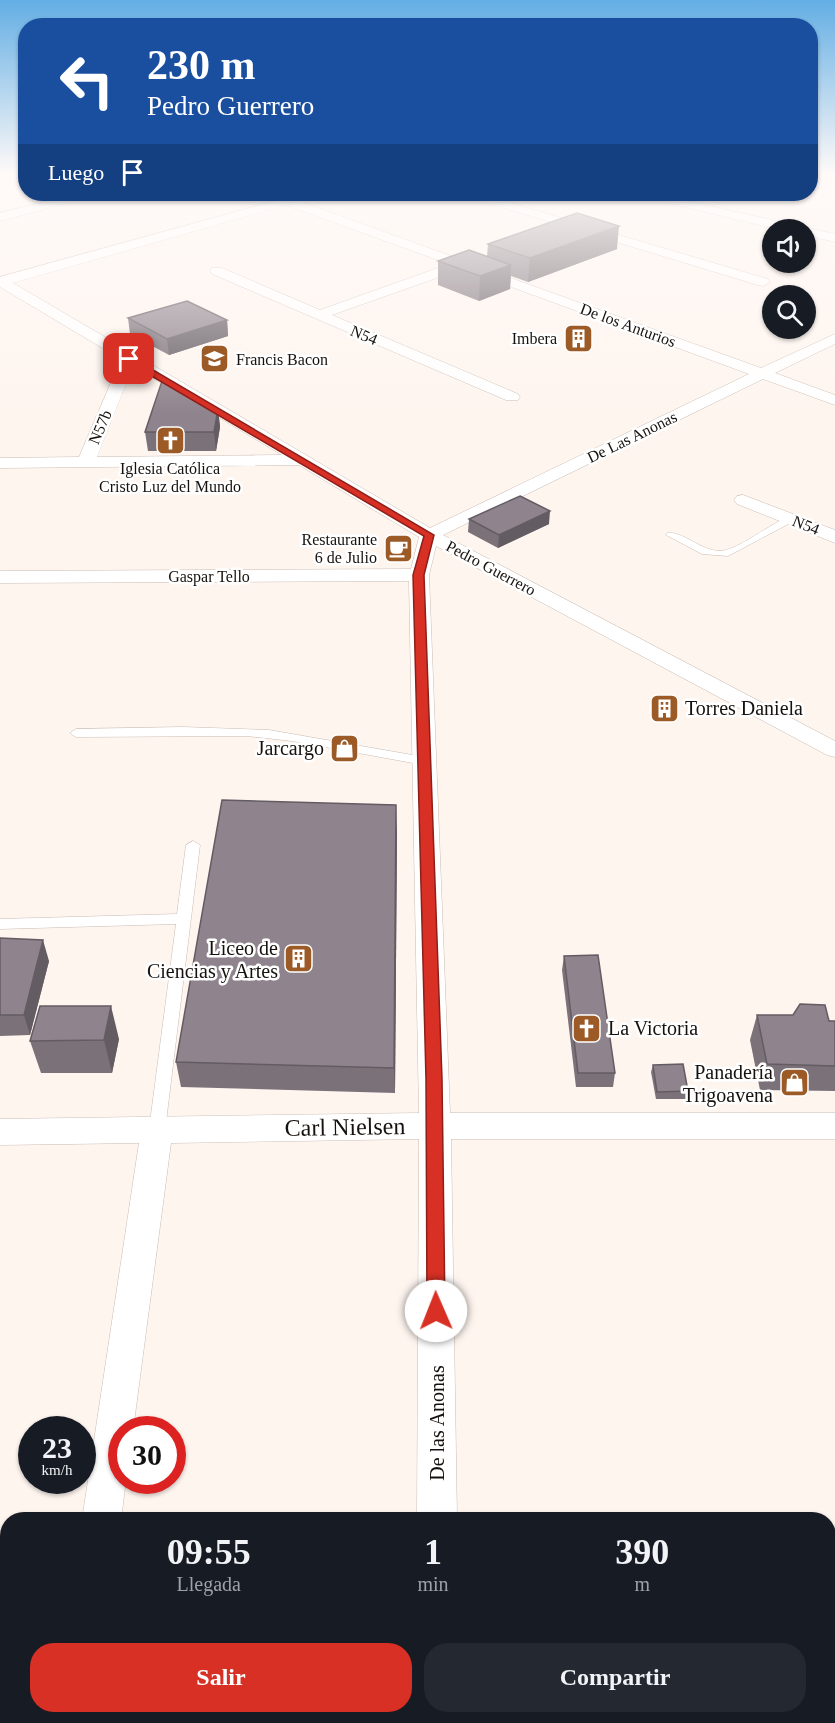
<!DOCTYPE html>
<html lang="es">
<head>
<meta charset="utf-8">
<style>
  :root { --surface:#171b24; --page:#242831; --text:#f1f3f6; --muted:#9ea1a6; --accent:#d93025 }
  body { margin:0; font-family:"Times New Roman",serif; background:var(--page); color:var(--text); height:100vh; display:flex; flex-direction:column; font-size:22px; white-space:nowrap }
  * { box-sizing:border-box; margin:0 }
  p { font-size:20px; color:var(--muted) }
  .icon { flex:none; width:33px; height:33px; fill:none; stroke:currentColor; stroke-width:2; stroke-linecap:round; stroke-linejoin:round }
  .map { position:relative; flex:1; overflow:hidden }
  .drawer { position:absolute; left:0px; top:1512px; width:836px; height:212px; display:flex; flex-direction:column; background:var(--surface); border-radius:24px 24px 0 0; box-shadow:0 2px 4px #0004 }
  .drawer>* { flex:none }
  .banner { position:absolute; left:18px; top:18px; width:800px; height:183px; border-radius:24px; box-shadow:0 2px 4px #0004; background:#1a4fa0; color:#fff; overflow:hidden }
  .buttons { position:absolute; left:762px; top:219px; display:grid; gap:12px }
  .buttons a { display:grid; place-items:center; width:54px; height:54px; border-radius:50%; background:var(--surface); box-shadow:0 2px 4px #0004; font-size:30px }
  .speed { position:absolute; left:18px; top:1416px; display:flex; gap:12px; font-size:30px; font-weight:700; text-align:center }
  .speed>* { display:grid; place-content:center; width:78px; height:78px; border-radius:50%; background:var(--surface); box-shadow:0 2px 4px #0004; line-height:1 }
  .speed small { font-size:15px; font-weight:400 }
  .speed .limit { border:9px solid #d22; background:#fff; color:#111 }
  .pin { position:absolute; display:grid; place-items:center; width:51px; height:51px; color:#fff; margin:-26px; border-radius:12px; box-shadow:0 3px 9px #0006 }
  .me { position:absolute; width:66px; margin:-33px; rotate:359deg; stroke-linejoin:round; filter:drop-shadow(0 0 4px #0008) }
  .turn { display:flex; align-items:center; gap:21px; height:126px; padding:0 30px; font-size:27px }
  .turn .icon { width:78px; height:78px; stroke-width:2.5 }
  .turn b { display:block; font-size:42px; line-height:51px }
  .then { display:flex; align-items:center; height:57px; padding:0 30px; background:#0003; gap:12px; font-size:22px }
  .eta { display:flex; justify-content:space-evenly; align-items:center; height:102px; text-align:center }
  .eta b { font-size:36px; font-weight:600; line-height:42px }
  .cta { display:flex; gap:12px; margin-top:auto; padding:12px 30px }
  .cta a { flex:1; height:69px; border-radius:24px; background:var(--accent); color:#fff; font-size:24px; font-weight:600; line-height:69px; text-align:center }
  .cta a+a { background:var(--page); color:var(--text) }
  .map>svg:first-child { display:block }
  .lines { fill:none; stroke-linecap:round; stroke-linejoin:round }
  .service-casing { stroke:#cabcb3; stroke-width:1 }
  .minor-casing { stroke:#cabcb3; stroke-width:1 }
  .service { fill:#fff; fill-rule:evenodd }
  .minor { fill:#fff; fill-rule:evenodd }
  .wall { fill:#7b7179 }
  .shaded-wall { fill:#645c63 }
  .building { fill:#8f838d; stroke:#645c63; stroke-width:1.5 }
  .route { fill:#d93025; stroke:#8d1f18; stroke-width:1.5 }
  .labels { text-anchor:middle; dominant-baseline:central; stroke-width:5; stroke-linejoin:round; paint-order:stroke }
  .far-street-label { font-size:16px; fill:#16110e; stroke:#fff }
  .far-poi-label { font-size:16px; fill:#16110e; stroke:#fff; text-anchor:end }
  .poi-label { font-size:20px; fill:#16110e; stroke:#fff; text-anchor:end }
  .street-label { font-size:20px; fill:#16110e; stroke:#fff }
  .near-street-label { font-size:24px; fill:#16110e; stroke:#fff }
</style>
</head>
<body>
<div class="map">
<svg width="835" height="1723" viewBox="0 0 835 1723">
  <rect width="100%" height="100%" fill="#fef5ef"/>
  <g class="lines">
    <defs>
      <g id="service">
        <path d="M791 516 796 519 794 521 728 556 702 554 666 535 667 533C683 531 701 551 720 551 737 551 772 522 791 516Z"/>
        <polygon points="183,727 269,730 424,757 430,761 424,765 292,741 247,736 76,737 70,733 76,729"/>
        <polygon points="193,841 200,845 165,1130 163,1135 157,1137 151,1135 149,1130 176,924 0,929 0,919 177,914 186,845"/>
      </g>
      <g id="minor">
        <polygon points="77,194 95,194 93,196 0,221 0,213"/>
        <path d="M300 194H308L310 196 299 201 462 260H471L472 264 761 368 835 334V344L775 373 835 395V405L763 379 443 535 835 741V757L827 755 436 546 429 575 450 1113H835V1139H451L457 1520H417L419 1139 171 1143 133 1430H122V1480H126L121 1520H82L139 1143 0 1145V1119L419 1113 409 581 0 583V571L411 569 419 537 299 465 0 468V458L79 457 121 359 0 287V277ZM286 205 449 264 320 310 222 268H212L210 271 212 274 506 400H518L520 397 518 394 332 315 462 269 749 374 430 528 13 283ZM133 366 282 455 97 457Z"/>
        <polygon points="463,194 480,194 768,279 770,282 763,286 758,285 465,196"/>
        <polygon points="637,194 656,194 835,234 835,242 806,235 806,230 781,230 643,197"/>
        <polygon points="743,495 835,530 835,543 737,504 734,500 737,496"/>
        <polygon points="828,1675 835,1675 835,1717 825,1716 828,1716"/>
        <rect x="417" y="1716" width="44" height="7"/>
      </g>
    </defs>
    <use href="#service" class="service-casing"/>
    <use href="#minor" class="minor-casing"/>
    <use href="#service" class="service"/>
    <use href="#minor" class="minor"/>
  </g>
  <g class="wall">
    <polygon points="488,244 617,249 528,282 511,276 510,289 479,301 438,285 438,261 487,256"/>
    <polygon points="128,318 227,320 228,336 169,355 130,334"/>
    <polygon points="218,409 220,427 216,451 148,451 145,432"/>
    <polygon points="469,519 549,524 498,548 468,532"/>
    <polygon points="397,831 395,1093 181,1087 176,1062"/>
    <polygon points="0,938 49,961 30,1035 0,1036"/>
    <polygon points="564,956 615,1073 613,1087 576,1087 562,970"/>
    <polygon points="757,1015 835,1021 835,1091 760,1090 750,1040"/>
    <polygon points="119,1039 112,1073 41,1073 30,1041"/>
    <polygon points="653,1065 688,1091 687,1099 656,1099 651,1072"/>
  </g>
  <g class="shaded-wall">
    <polygon points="619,226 617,249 528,282 530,258"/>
    <polygon points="511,265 510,289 479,301 480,276"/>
    <polygon points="227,320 228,336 169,355 167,339"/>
    <polygon points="218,409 220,427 216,451 214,432"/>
    <polygon points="550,511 549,524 498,548 499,535"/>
    <polygon points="396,805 397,831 395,1093 394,1068"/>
    <polygon points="43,940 49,961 30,1035 24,1015"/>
    <polygon points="111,1006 119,1039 112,1073 104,1040"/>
  </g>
  <g class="building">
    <polygon points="577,213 619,226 530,258 488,244"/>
    <polygon points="469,250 511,265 480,276 438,261"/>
    <polygon points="187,301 227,320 167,339 128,318"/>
    <polygon points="162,381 218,409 214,432 145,432"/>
    <polygon points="520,496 550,511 499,535 469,519"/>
    <polygon points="222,800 396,805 394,1068 176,1062"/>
    <polygon points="0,938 43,940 24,1015 0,1015"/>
    <polygon points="598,955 615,1073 578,1073 564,956"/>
    <polygon points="800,1004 825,1005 829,1021 835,1021 835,1066 767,1064 757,1015 793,1015"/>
    <polygon points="40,1006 111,1006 104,1040 30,1041"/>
    <polygon points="683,1064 688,1091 657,1092 653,1065"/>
  </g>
  <linearGradient id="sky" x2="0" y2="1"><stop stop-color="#63aee4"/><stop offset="0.42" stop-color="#fffaf8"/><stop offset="1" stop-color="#fffaf8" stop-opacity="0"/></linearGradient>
  <rect width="835" height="414" fill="url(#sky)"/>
  <polygon class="route" points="126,357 131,357 434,535 424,575 442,1079 445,1311 442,1317 436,1320 429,1317 427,1311 426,1079 413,575 424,536 126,361"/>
  <defs>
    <symbol id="building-square" viewBox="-11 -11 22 22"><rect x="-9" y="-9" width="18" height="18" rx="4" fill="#9c5b26" stroke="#fff"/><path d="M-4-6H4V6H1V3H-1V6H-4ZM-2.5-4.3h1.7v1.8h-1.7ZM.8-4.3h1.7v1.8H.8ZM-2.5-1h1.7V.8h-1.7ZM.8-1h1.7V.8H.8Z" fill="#fff"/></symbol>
    <symbol id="school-square" viewBox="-11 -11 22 22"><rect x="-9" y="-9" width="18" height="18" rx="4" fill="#9c5b26" stroke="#fff"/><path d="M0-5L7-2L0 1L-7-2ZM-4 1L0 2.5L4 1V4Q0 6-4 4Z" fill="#fff"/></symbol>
    <symbol id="church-square" viewBox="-11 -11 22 22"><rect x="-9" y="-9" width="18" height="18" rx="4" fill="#9c5b26" stroke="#fff"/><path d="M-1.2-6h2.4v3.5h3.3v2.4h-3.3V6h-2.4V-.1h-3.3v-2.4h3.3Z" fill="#fff"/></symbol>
    <symbol id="cafe-square" viewBox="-11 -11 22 22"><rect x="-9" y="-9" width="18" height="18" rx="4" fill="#9c5b26" stroke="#fff"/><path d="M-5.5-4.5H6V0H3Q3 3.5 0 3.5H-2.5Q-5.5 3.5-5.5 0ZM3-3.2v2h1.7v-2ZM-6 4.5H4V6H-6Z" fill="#fff"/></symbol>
    <symbol id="shop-square" viewBox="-11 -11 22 22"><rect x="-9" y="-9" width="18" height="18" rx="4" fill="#9c5b26" stroke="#fff"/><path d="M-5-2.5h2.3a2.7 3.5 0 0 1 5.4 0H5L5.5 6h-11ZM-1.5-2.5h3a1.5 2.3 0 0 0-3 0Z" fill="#fff"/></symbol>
  </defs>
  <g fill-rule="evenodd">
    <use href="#building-square" x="562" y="322" width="33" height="33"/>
    <use href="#school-square" x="198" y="342" width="33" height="33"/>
    <use href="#church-square" x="154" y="424" width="33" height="33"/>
    <use href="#cafe-square" x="382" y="532" width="33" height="33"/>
    <use href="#building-square" x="648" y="692" width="33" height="33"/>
    <use href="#shop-square" x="328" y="732" width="33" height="33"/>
    <use href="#building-square" x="282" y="942" width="33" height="33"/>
    <use href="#church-square" x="570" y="1012" width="33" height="33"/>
    <use href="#shop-square" x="778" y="1066" width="33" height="33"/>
  </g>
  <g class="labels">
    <g class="far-street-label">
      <text transform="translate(628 325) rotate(20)">De los Anturios</text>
      <text transform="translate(364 335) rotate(23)">N54</text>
      <text transform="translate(100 427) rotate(-67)">N57b</text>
      <text transform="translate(632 437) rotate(-26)">De Las Anonas</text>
      <text transform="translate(806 525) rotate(22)">N54</text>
      <text transform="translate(491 568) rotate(28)">Pedro Guerrero</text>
      <text x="209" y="576">Gaspar Tello</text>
    </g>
    <g class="far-poi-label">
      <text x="557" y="338">Imbera</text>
      <text x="236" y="359" text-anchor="start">Francis Bacon</text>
      <text x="170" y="468" text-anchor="middle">Iglesia Católica<tspan x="170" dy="18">Cristo Luz del Mundo</tspan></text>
      <text x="377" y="539">Restaurante<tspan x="377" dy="18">6 de Julio</tspan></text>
    </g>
    <g class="poi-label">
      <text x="685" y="708" text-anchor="start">Torres Daniela</text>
      <text x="324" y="748">Jarcargo</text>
      <text x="278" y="948">Liceo de<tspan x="278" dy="23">Ciencias y Artes</tspan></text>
      <text x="608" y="1028" text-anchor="start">La Victoria</text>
      <text x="773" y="1072">Panadería<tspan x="773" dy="23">Trigoavena</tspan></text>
    </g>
    <g class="street-label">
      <text transform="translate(437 1423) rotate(-90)">De las Anonas</text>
    </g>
    <g class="near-street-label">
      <text transform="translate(345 1127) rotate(-1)">Carl Nielsen</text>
    </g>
  </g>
</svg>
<div class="buttons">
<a><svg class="icon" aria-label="sound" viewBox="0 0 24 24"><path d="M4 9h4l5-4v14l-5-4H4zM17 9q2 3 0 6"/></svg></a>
<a><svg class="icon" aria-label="search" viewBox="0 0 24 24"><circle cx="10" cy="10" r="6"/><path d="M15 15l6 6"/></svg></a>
</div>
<div class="speed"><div>23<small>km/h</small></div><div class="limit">30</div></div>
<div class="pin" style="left:129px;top:359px;background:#d93025"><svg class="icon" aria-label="arrive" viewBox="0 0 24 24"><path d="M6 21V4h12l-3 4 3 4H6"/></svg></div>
<svg class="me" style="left:436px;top:1311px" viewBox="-20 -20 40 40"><circle r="19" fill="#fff"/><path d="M0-13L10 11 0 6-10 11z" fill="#d93025"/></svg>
<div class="banner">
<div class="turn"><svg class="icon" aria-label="left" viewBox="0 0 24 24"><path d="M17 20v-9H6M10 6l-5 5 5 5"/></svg><div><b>230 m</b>Pedro Guerrero</div></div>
<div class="then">Luego<svg class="icon" aria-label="arrive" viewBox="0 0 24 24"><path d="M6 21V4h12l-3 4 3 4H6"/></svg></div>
</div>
<section class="drawer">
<div class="eta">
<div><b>09:55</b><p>Llegada</p></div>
<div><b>1</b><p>min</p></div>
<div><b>390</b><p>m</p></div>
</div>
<div class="cta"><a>Salir</a><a>Compartir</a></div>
</section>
</div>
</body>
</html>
